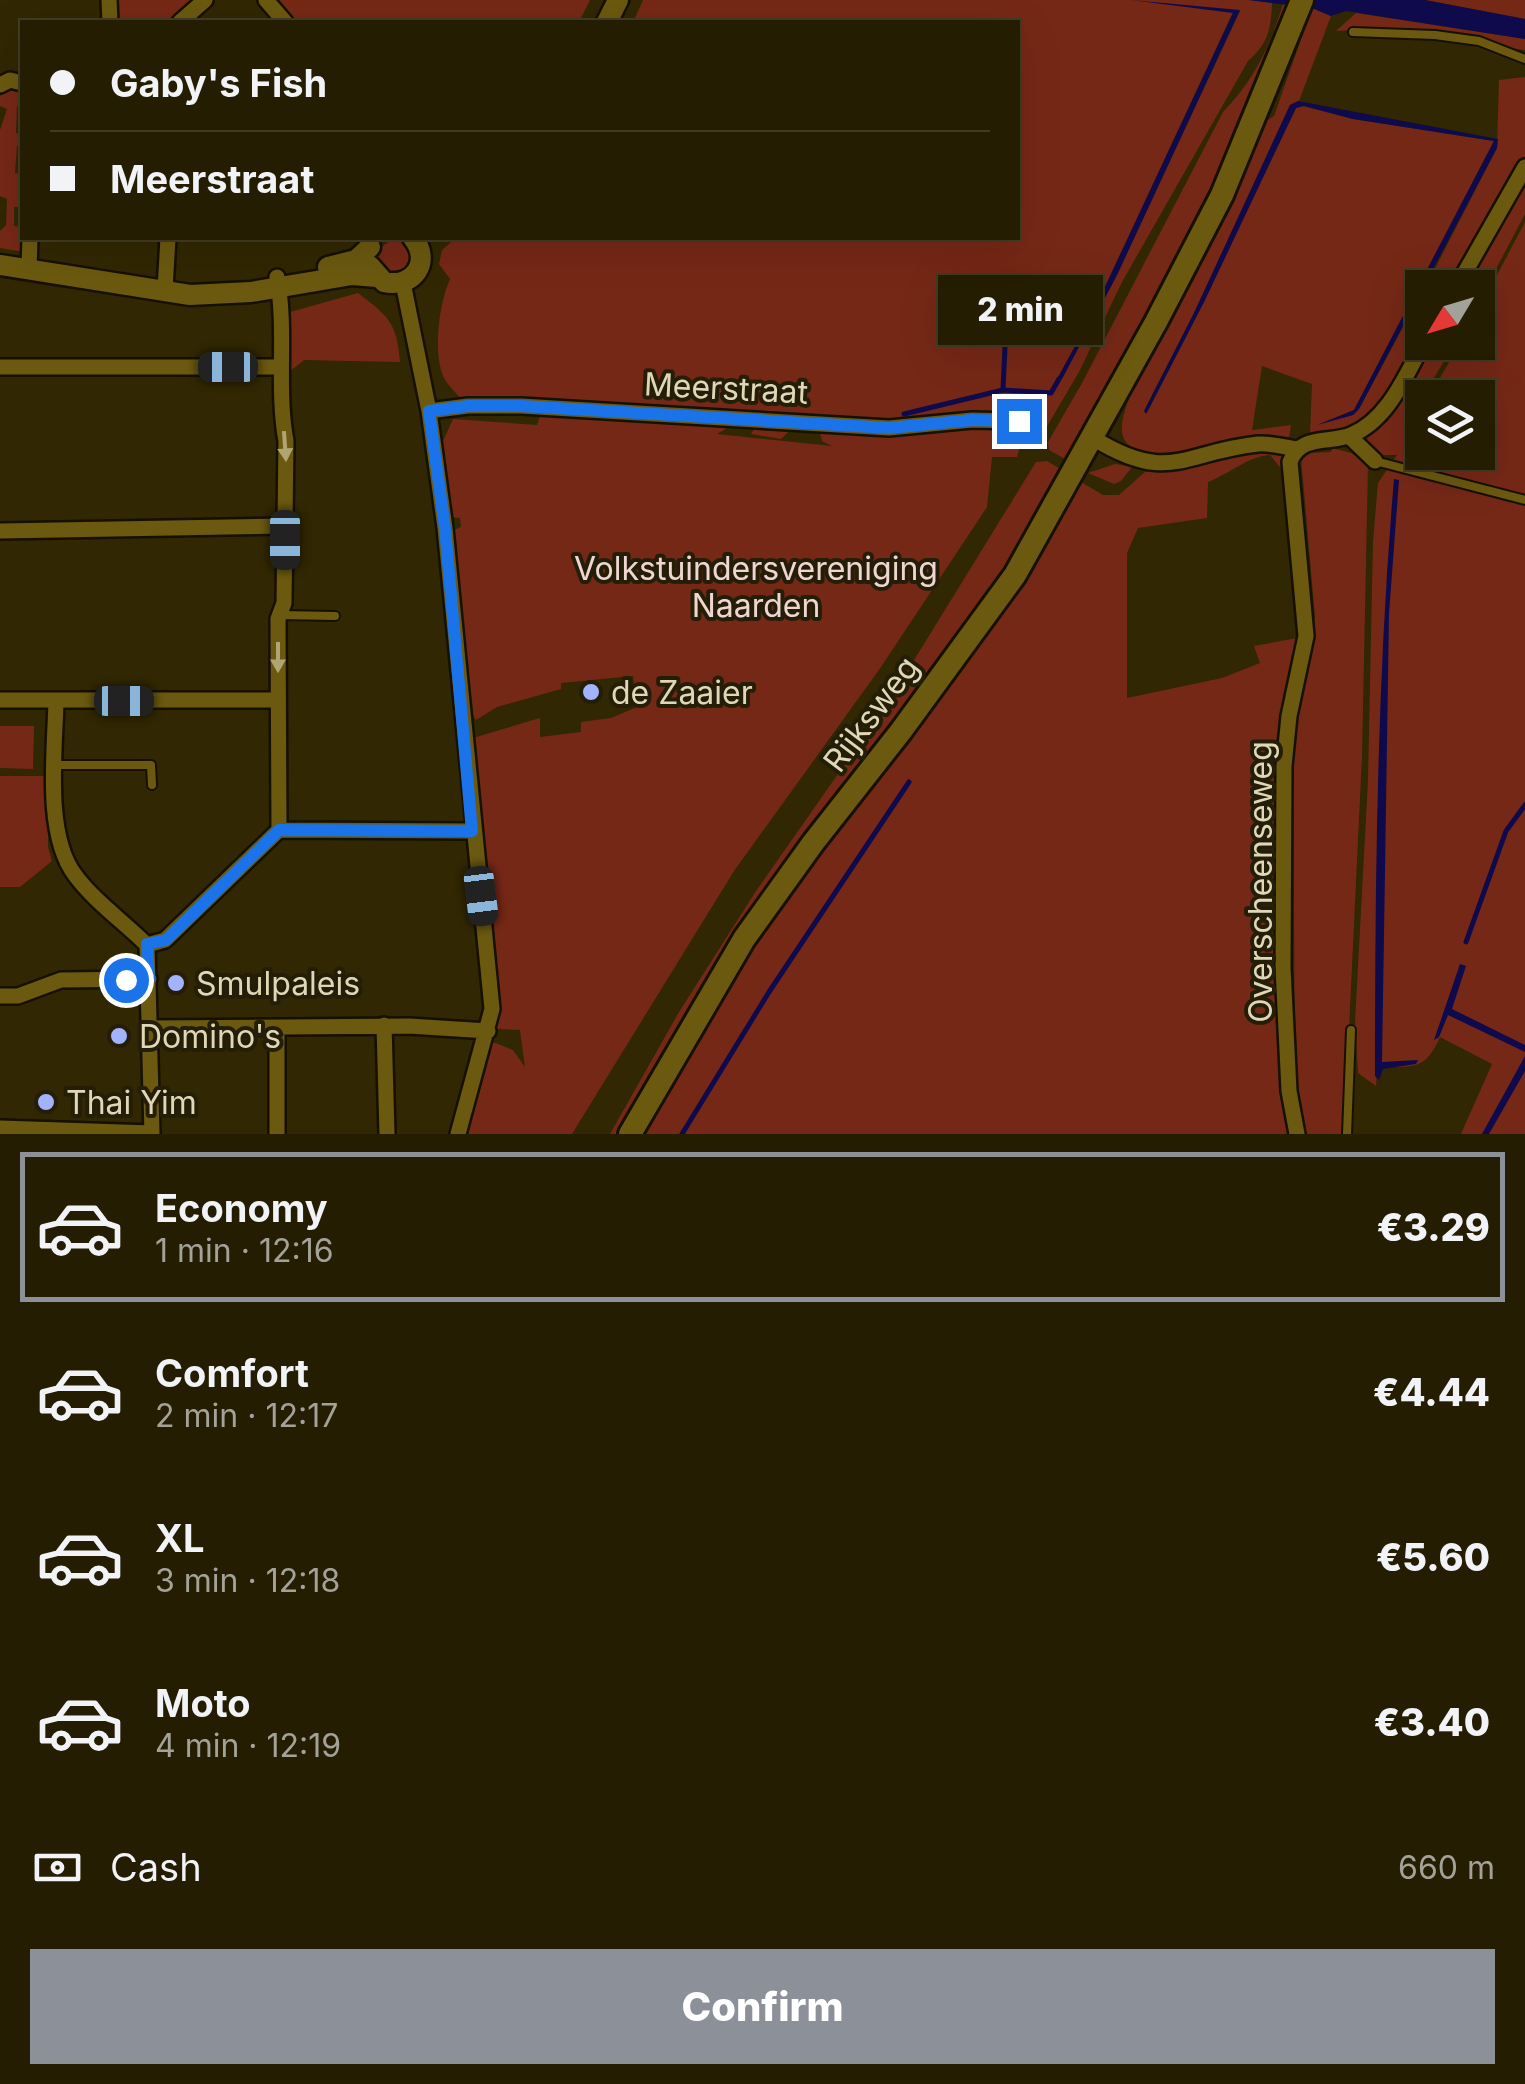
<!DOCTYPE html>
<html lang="en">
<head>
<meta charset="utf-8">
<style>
  body { margin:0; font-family:Inter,sans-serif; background:#312a11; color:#f1f3f6; height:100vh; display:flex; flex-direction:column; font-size:38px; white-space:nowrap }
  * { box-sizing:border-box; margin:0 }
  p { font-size:32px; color:#a3a299 }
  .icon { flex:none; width:55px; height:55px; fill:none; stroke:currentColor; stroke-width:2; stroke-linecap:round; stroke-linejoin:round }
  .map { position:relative; height:1134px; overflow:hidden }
  .sheet { display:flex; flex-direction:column; background:#251d02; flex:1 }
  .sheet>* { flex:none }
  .banner { position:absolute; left:20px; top:20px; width:1000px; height:220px; border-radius:0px; box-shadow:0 10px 40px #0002,0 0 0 2px #423b24; display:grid; align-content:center; height:220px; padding:0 30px; background:#251d02 }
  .needle { width:65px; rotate:232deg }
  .controls { position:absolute; left:1405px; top:270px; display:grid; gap:20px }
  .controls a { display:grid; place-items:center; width:90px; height:90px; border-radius:0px; background:#251d02; box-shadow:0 10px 40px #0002,0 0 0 2px #423b24; font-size:50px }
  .end { position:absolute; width:45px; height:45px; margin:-22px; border:12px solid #1a73e8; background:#fff; box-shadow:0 0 0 5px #fff }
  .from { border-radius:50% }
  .bubble { position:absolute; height:70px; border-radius:0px; background:#251d02; box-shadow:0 10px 40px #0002,0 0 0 2px #423b24; font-size:32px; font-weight:800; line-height:70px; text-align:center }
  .car { position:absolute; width:30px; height:60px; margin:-30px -15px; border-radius:12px; box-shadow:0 0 8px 2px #0007; background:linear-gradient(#222 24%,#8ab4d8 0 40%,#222 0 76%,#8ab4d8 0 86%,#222 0) }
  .banner b { display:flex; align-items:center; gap:35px; height:95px; font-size:38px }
  .banner b+b { border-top:2px solid #423b24 }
  .banner i { width:25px; height:25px; background:#f1f3f6 }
  ul { padding:18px 0 0; list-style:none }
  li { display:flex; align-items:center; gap:30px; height:150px; margin:0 20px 15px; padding:0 10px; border:5px solid transparent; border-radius:0px }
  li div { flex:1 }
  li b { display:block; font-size:38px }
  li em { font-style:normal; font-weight:800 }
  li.current { border-color:#8c9099 }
  li>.icon { width:90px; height:90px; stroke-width:1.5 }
  .pay { display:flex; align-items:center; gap:25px; height:110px; padding:0 30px; font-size:38px }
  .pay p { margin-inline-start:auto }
  .cta { display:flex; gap:20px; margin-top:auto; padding:20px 30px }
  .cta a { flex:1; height:115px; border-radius:0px; background:#8c9099; color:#fff; font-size:40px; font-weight:800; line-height:115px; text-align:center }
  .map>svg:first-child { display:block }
  .green { fill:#762816; fill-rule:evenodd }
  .water { fill:#0f0a4c }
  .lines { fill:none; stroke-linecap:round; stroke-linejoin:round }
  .stream { stroke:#0f0a4c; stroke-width:5 }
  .service-casing { stroke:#161000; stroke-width:12 }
  .minor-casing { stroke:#161000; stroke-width:20 }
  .tertiary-casing { stroke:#161000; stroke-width:25 }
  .secondary-casing { stroke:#161000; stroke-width:28 }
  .service { stroke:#6b590f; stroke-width:8 }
  .minor { stroke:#6b590f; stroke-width:15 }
  .tertiary { stroke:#6b590f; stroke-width:20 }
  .secondary { stroke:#6b590f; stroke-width:22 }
  .oneway { fill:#b1a573 }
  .route { stroke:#1a73e8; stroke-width:12 }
  .poi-dot { fill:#a2b2fd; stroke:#241e09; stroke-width:4 }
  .labels { text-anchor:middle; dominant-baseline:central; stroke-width:8; stroke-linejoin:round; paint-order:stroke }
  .street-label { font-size:32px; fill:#e0d7b6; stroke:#241e09 }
  .park-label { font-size:32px; fill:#efd6d0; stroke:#241e09 }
  .poi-label { font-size:32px; fill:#e0d7b6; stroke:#241e09; text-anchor:start }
</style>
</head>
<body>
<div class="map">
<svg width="1525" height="1134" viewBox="0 0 1525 1134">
  <rect width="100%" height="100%" fill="#312702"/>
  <path class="green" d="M 116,0 L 192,0 L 166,22 L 117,22 Z
    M 272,0 L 590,0 L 579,22 L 292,22 Z
    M 643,0 L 1249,0 L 1272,3 C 1271,29 1268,44 1248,61 L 1122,282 L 1079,372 L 1046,428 L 1029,410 L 914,422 L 792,428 L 781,439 L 751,434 L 761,418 L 464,402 C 458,395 447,385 443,376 C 433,350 439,304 450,279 L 439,264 L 442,250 L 456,238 L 1018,238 L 1018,22 L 633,22 ZM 1234,10 L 1240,11 L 1117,275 L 1062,378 L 1058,378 L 1090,319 Z
    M 1425,0 L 1525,0 L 1525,19 Z
    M 1283,4 L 1292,5 L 1234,147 L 1201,206 L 1105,396 L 1067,460 L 1049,450 L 1048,442 L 1082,383 L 1223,112 C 1255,79 1269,48 1283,4 Z
    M 1312,8 L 1331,16 L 1299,101 L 1290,105 L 1194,313 L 1144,411 L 1147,413 L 1204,302 L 1296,108 L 1303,106 L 1353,119 L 1494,141 L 1354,410 L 1320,424 L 1353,415 L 1359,409 L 1422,292 L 1422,341 L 1391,394 L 1357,425 L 1310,436 L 1312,384 L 1262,366 L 1252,430 L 1291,425 L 1289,438 C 1244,437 1173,472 1132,447 C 1119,439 1121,426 1124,414 C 1133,380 1157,349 1172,318 C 1204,254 1232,189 1262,124 L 1274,116 Z
    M 1356,13 L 1525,39 L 1525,50 C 1496,47 1468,38 1439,33 C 1405,27 1371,29 1336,31 Z
    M 1525,77 L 1525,157 L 1454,287 L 1425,288 L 1497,148 L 1499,80 Z
    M 9,87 L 22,91 L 22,106 L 17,106 L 16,133 L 22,134 L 22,146 L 17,146 L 15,173 L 22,174 L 22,207 L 14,207 L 14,226 L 22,227 L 24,252 L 0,248 L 0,231 L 6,225 L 7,199 L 0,196 L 0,130 L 7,109 L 0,106 L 0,96 Z
    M 1525,185 L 1525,214 L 1478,303 L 1478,288 L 1466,288 Z
    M 1525,222 L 1525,1134 L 1461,1134 L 1492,1064 L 1440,1037 C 1424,1073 1413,1065 1377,1068 L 1376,1086 L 1358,1073 L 1355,1022 L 1368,781 L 1373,541 L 1378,483 L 1397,455 L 1380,455 L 1370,450 L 1366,435 L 1400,397 L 1435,343 L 1455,343 L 1422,398 L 1403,439 L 1422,409 L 1422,452 L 1478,452 L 1478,398 L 1429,397 L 1460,343 L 1478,342 L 1478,311 Z
    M378 258a17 17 0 1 1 34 0a17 17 0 1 1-34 0Z
    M 358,293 C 388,316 397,322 400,362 L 304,360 L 289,372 L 290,312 Z
    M 540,416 L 734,424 L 717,434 L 832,446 L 822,441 L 819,428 L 929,432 L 993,426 L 1020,446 L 1017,457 L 992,457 L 987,507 L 881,667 L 734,871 L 572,1134 L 468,1134 L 493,1042 L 513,1050 L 525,1067 L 520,1030 L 497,1029 L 497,987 L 473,738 L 540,718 L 540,737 L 581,732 L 581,722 L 611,718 L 637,707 L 633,676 L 561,683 L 561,689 L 497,707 L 476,720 L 470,710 L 452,531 L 461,527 L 460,518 L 450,517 L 443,441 L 453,419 L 537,425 Z
    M 1332,448 L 1351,453 L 1368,464 L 1362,756 L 1344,1134 L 1301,1134 L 1295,1093 L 1293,735 L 1310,659 L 1315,617 L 1301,457 L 1306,453 L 1331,452 Z
    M 1262,450 L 1281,452 L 1283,471 L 1270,455 C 1249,456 1229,474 1208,482 L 1207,518 L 1138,528 L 1127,553 L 1127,698 L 1222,678 L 1260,663 L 1254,646 L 1297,638 L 1274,752 L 1280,1089 L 1287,1134 L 640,1134 L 704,1022 L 796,879 L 963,666 L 1017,587 L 1081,482 L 1103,495 L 1119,495 L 1145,472 L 1190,467 Z
    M 1047,461 L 1062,470 L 1028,537 L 622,1134 L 610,1134 L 679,1012 L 756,891 L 887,704 L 1036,462 Z
    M 1115,464 L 1132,467 L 1121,481 L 1114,484 L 1088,473 Z
    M 0,726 L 34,726 L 33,769 L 0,768 Z
    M 0,776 L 48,776 L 48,847 L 52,861 L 20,887 L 0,887 Z"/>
  <path class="water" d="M 1131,0 L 1240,10 L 1117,275 L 1062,379 L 1057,379 L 1090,319 L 1233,13 Z
    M 1249,0 L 1425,0 L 1525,19 L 1525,39 L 1346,11 L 1331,16 L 1312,8 Z
    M 1298,101 L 1498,139 L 1497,148 L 1359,409 L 1353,415 L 1317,425 L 1354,410 L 1494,141 L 1353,119 L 1304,106 L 1296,108 L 1204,302 L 1146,414 L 1144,411 L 1194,313 L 1290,105 Z
    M 1394,479 L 1399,480 L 1389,614 L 1382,1062 L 1418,1060 L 1416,1064 L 1383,1069 L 1379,1080 L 1375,1076 C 1375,877 1377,678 1394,479 Z
    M 1460,964 L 1466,966 L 1452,1009 L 1525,1045 L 1525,1052 L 1448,1015 L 1439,1037 L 1434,1040 Z
    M 1525,1056 L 1525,1071 L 1489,1134 L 1482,1134 Z"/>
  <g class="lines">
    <path class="stream" d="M 1003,389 L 1005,347
      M 904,414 L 1003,390 L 1051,393 L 1059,379
      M 1466,942 L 1506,831 L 1525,805
      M 682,1134 L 769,992 L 909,782"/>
    <defs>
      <path id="service" d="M 1353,32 L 1435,35 L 1479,41 L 1525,59
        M 1375,461 L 1525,500
        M 280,615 L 335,616
        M 55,765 L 151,765 L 152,785
        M 1347,1134 L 1351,1030"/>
      <path id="minor" d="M 109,0 L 110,22
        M 266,0 L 285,22
        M 180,22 L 205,0
        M 0,85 L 10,80 L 22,83
        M 29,269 L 30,238
        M 277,277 C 287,331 276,387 286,441 L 284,603 L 278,619 L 279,830
        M 403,283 L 429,411 L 445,528 L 492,1009 L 458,1134
        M 1456,288 L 1525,167
        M 165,289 L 168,238
        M 0,367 L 281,367
        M 429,411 L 468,406 L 521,406 L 889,428 L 972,420 L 1019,421
        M 1349,436 L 1375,461
        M 1093,438 C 1169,485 1183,452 1258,444 C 1270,443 1285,447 1297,449
        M 0,531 L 285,526
        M 0,700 L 278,700
        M 56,701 C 55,750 44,834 75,875 C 94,901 124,922 147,945
        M 279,830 L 473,831
        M 0,996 L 18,996 L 61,980 L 149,979
        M 384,1025 L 387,1134
        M 149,1028 L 409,1026 L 488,1031
        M 0,1128 L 152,1133
        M 152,1134 L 147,945 L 165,940 L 279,830
        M 277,1134 L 277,1028
        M 1297,1134 L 1289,1091 L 1283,968 L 1284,766 L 1289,716 L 1306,636 L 1290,462 C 1300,434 1329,444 1351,435 C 1388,420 1406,375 1424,342"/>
      <path id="tertiary" d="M 607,22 L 618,0
        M 0,265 L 190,295 L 251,292 L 352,275 L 377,277
        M 370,266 L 384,282 C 414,289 432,261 413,238
        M 328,267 L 356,260 L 370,247"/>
      <path id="secondary" d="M 630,1134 L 744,939 L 813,843 L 901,731 L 1015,575 L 1156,322 L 1222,195 L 1302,0"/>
    </defs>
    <use href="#service" class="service-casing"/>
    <use href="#minor" class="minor-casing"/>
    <use href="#tertiary" class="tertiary-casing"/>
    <use href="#secondary" class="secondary-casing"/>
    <use href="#service" class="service"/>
    <use href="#minor" class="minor"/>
    <use href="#tertiary" class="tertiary"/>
    <use href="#secondary" class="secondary"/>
  </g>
  <defs><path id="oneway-solid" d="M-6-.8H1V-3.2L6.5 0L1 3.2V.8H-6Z" transform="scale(2.5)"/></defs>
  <g class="oneway">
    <use href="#oneway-solid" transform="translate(285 446) rotate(86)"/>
    <use href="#oneway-solid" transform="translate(278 657) rotate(90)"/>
  </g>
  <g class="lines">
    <path class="route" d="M 126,980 L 149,979 L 147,944 L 166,940 L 279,830 L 472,831 L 445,528 L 429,411 L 468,406 L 521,406 L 889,428 L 972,420 L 1019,421"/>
  </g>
  <g class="poi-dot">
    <circle cx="591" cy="692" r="10"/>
    <circle cx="176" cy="983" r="10"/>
    <circle cx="119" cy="1036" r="10"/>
    <circle cx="46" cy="1102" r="10"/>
  </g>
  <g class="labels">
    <g class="street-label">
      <text transform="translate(726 388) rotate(3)">Meerstraat</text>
      <text transform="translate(871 714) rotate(-53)">Rijksweg</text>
      <text transform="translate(1260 882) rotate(-90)">Overscheenseweg</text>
    </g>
    <g class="park-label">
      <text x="756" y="568">Volkstuindersvereniging<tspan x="756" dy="37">Naarden</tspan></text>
    </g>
    <g class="poi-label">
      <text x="611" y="692">de Zaaier</text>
      <text x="196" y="983">Smulpaleis</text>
      <text x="139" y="1036">Domino's</text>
      <text x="66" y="1102">Thai Yim</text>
    </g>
  </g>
</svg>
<div class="controls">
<a><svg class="needle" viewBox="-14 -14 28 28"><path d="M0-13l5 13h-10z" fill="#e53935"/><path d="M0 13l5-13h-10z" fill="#a3a299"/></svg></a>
<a><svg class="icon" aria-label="layers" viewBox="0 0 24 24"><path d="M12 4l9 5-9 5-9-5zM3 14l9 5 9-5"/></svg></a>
</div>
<i class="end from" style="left:126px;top:980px"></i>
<i class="end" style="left:1019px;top:421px"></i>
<div class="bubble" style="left:938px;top:275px;width:165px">2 min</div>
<i class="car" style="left:228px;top:367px;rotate:270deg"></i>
<i class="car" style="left:285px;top:540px;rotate:180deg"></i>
<i class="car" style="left:124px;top:701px;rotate:90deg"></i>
<i class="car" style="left:481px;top:896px;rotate:173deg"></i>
<div class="banner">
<b><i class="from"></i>Gaby's Fish</b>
<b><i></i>Meerstraat</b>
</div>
</div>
<section class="sheet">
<ul>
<li class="current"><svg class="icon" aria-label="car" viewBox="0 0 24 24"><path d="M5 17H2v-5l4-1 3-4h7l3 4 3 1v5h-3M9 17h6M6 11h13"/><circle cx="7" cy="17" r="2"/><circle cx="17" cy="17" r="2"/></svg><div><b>Economy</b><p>1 min · 12:16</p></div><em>€3.29</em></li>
<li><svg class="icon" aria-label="car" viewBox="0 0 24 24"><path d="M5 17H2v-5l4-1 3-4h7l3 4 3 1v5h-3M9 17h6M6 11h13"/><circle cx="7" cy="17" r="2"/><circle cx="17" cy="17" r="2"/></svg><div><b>Comfort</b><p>2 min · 12:17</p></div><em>€4.44</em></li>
<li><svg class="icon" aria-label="car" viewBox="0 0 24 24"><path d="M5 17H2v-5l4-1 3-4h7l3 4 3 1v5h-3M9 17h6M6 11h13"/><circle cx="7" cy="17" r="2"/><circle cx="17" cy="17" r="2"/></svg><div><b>XL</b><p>3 min · 12:18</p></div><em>€5.60</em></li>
<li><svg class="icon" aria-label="car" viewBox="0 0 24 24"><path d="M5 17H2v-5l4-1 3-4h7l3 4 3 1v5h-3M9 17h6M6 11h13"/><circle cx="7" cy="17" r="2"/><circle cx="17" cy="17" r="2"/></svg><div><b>Moto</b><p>4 min · 12:19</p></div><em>€3.40</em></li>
</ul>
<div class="pay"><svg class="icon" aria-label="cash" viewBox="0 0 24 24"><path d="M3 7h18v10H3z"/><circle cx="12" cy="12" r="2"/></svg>Cash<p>660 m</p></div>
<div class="cta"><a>Confirm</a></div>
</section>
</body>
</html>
